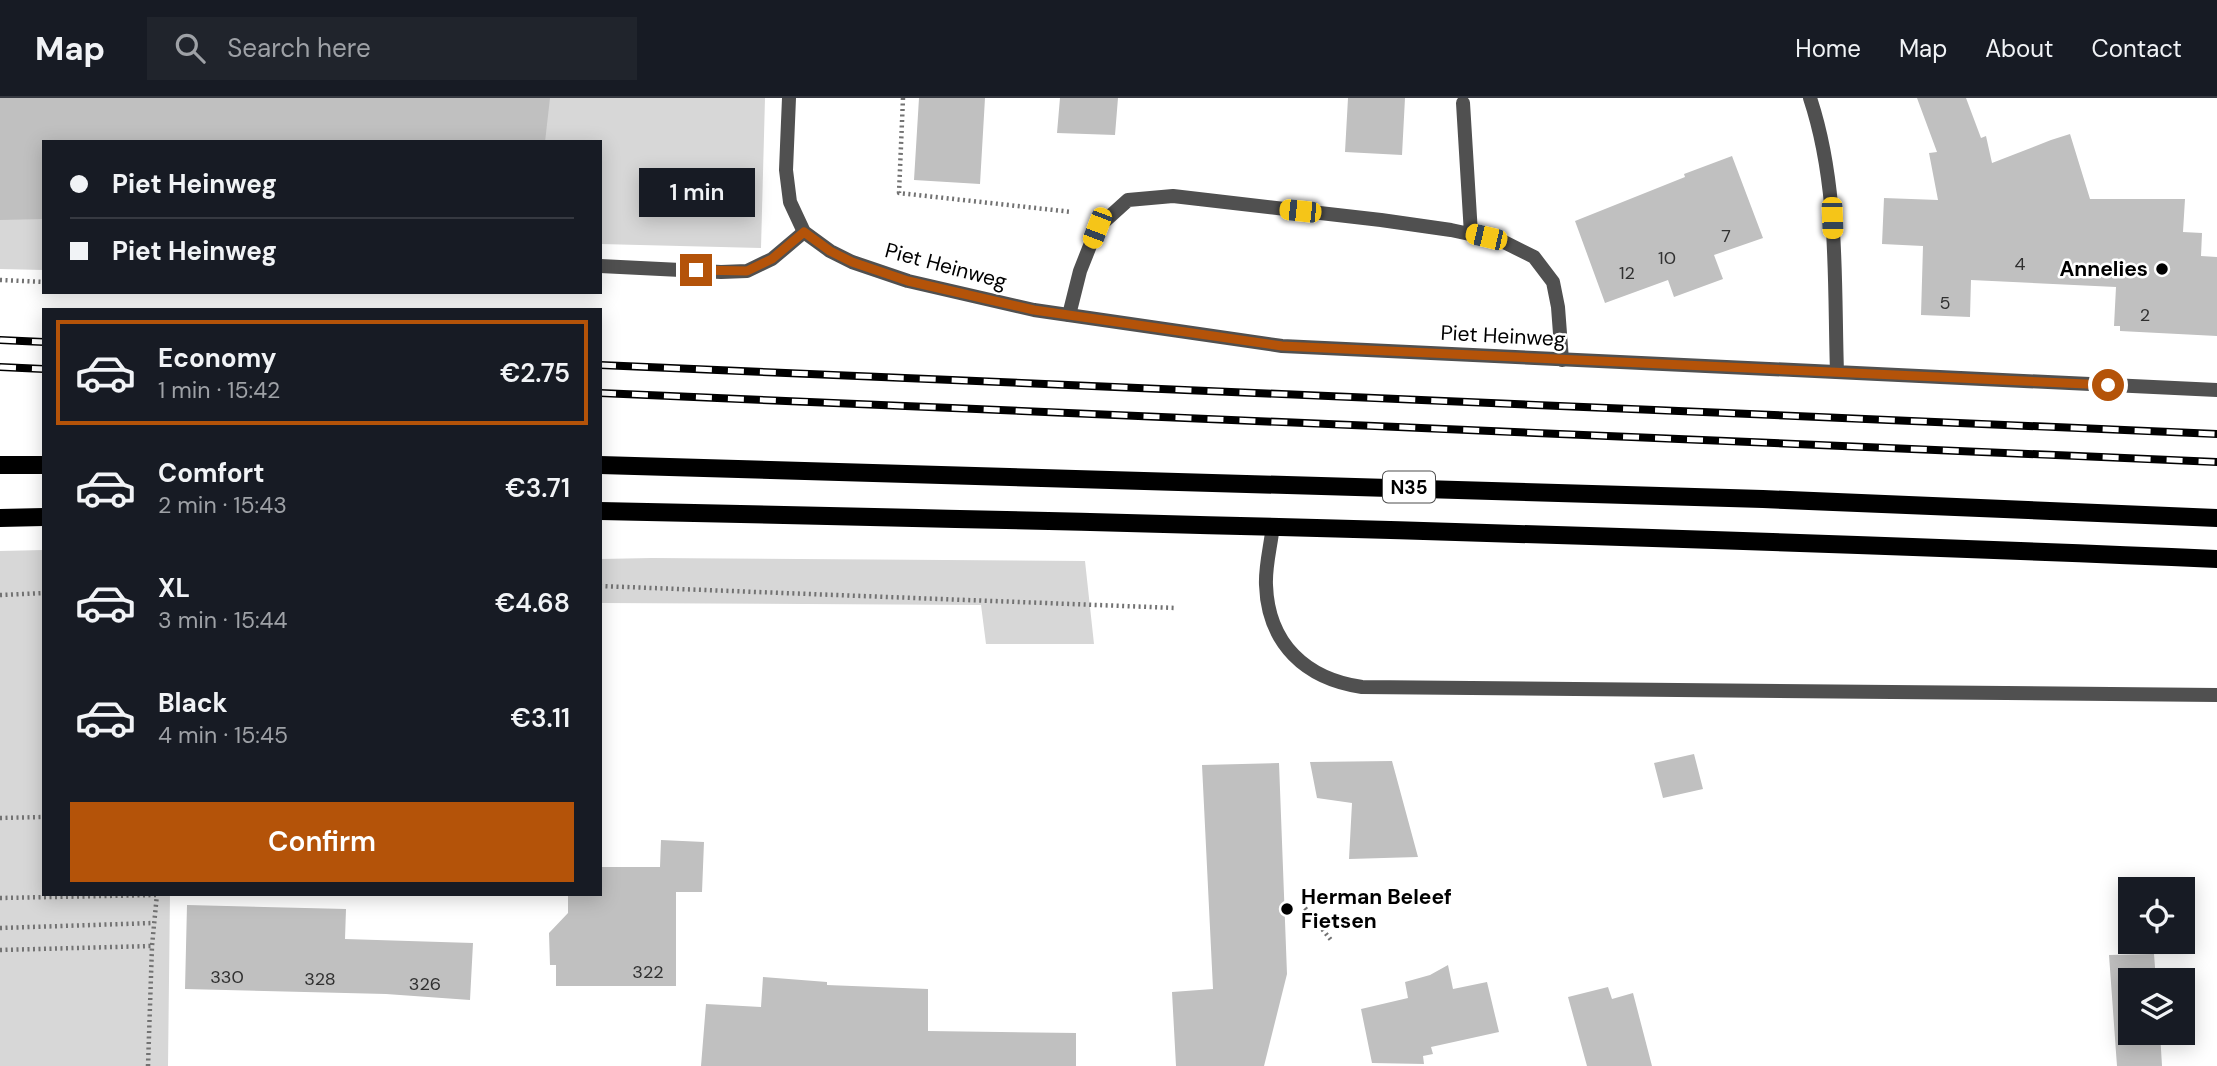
<!DOCTYPE html>
<html lang="en">
<head>
<meta charset="utf-8">
<style>
  body { margin:0; font-family:"DM Sans",sans-serif; background:#20242c; color:#f1f3f6; height:100vh; display:flex; flex-direction:column; font-size:26px; white-space:nowrap }
  * { box-sizing:border-box; margin:0 }
  p { font-size:23px; color:#9ea1a6 }
  .icon { flex:none; width:38px; height:38px; fill:none; stroke:currentColor; stroke-width:2; stroke-linecap:round; stroke-linejoin:round }
  .map { position:relative; flex:1; overflow:hidden }
  .sheet { position:absolute; left:42px; top:210px; width:560px; height:588px; display:flex; flex-direction:column; background:#171b24; border-radius:0px; box-shadow:0 4px 18px #0003 }
  .sheet>* { flex:none }
  .guide { position:absolute; left:42px; top:42px; width:560px; height:154px; border-radius:0px; box-shadow:0 4px 18px #0003; display:grid; align-content:center; height:154px; padding:0 28px; background:#171b24 }
  .buttons { position:absolute; left:2118px; top:779px; display:grid; gap:14px }
  .buttons a { display:grid; place-items:center; width:77px; height:77px; border-radius:0px; background:#171b24; box-shadow:0 4px 18px #0003; font-size:35px }
  .end { position:absolute; width:32px; height:32px; margin:-16px; border:9px solid #b45309; background:#fff; box-shadow:0 0 0 4px #fff }
  .from { border-radius:50% }
  .bubble { position:absolute; height:49px; border-radius:0px; background:#171b24; box-shadow:0 4px 18px #0003; font-size:23px; font-weight:600; line-height:49px; text-align:center }
  .car { position:absolute; width:21px; height:42px; margin:-21px -10px; border-radius:9px; box-shadow:0 0 5px 2px #0007; background:linear-gradient(#f5c518 24%,#345 0 40%,#f5c518 0 76%,#345 0 86%,#f5c518 0) }
  .guide b { display:flex; align-items:center; gap:24px; height:66px; font-size:26px }
  .guide b+b { border-top:2px solid #363941 }
  .guide i { width:18px; height:18px; background:#f1f3f6 }
  ul { padding:12px 0 0; list-style:none }
  li { display:flex; align-items:center; gap:21px; height:105px; margin:0 14px 10px; padding:0 14px; border:4px solid transparent; border-radius:0px }
  li div { flex:1 }
  li b { display:block; font-size:26px }
  li em { font-style:normal; font-weight:600 }
  li.active { border-color:#b45309 }
  li>.icon { width:63px; height:63px; stroke-width:1.5 }
  .cta { display:flex; gap:14px; margin-top:auto; padding:14px 28px }
  .cta a { flex:1; height:80px; border-radius:0px; background:#b45309; color:#fff; font-size:28px; font-weight:600; line-height:80px; text-align:center }
  header { display:flex; align-items:center; gap:42px; box-sizing:border-box; height:98px; padding:0 35px; background:#171b24; border-bottom:2px solid #363941 }
  header strong { font-size:33px }
  nav { display:flex; gap:38px; margin-inline-start:auto; font-size:24px }
  .search { width:490px; height:63px; background:#20242c; display:flex; align-items:center; gap:18px; box-sizing:border-box; padding:0 24px; border-radius:0px; color:#9ea1a6; font-size:26px }
  .map>svg:first-child { display:block }
  .green { fill:#d7d7d7 }
  .building { fill:#c0c0c0 }
  .lines { fill:none; stroke-linecap:round; stroke-linejoin:round }
  .path { stroke:#727272; stroke-width:4.5; stroke-dasharray:2 3.5; stroke-linecap:butt }
  .lane { stroke:#505050; stroke-width:14 }
  .street { stroke:#505050; stroke-width:14 }
  .primary { stroke:#000; stroke-width:18 }
  .rail-casing { stroke:#000; stroke-width:8 }
  .rail { stroke:#fff; stroke-width:5; stroke-dasharray:16; stroke-linecap:butt }
  .route { stroke:#b45309; stroke-width:9 }
  .poi-dot { fill:#000; stroke:#fff; stroke-width:2.5 }
  .labels { text-anchor:middle; dominant-baseline:central; stroke-width:5; stroke-linejoin:round; paint-order:stroke }
  .number-label { font-size:18px; fill:#303030 }
  .shield { fill:#fff; stroke:#4c4c4c; stroke-width:2 }
  .shield-label { font-size:19px; font-weight:bold; fill:#000 }
  .street-label { font-size:21px; fill:#000; stroke:#fff }
  .poi-label { font-size:21px; font-weight:bold; fill:#000; stroke:#fff; text-anchor:end }
</style>
</head>
<body>
<header>
<strong>Map</strong>
<div class="search"><svg class="icon" aria-label="search" viewBox="0 0 24 24"><circle cx="10" cy="10" r="6"/><path d="M15 15l6 6"/></svg>Search here</div>
<nav><a>Home</a><a>Map</a><a>About</a><a>Contact</a></nav>
</header>
<div class="map">
<svg width="2217" height="968" viewBox="0 0 2217 968">
  <rect width="100%" height="100%" fill="#fff"/>
  <path class="green" d="M 0,0 L 765,0 L 761,150 L 600,146 L 600,44 L 44,44 L 44,172 L 0,171 Z
    M 44,452 L 44,796 L 170,796 L 168,968 L 0,968 L 0,453 Z
    M 652,460 L 1085,463 L 1094,546 L 986,546 L 981,507 L 600,505 L 600,461 Z"/>
  <path class="building" d="M 0,0 L 550,0 L 545,44 L 44,44 L 44,121 L 0,122 Z
    M 919,0 L 985,0 L 980,86 L 914,82 Z
    M 1060,0 L 1118,0 L 1115,37 L 1057,35 Z
    M 1348,0 L 1405,0 L 1402,57 L 1345,54 Z
    M 1917,0 L 1966,0 L 1981,40 L 1986,38 L 1992,65 L 2051,42 L 2070,36 L 2090,101 L 2185,101 L 2183,134 L 2202,135 L 2201,158 L 2217,159 L 2217,238 L 2120,233 L 2120,228 L 2114,228 L 2116,189 L 1971,182 L 1970,219 L 1921,217 L 1923,148 L 1882,146 L 1884,100 L 1938,102 L 1929,55 L 1937,54 Z
    M 1732,58 L 1763,140 L 1714,157 L 1723,181 L 1674,199 L 1668,182 L 1605,205 L 1575,123 L 1685,79 L 1684,76 Z
    M 1694,656 L 1703,691 L 1663,700 L 1654,665 Z
    M 1392,663 L 1418,759 L 1349,761 L 1352,705 L 1317,700 L 1310,664 Z
    M 1279,665 L 1287,876 L 1264,968 L 1176,968 L 1172,894 L 1213,891 L 1202,667 Z
    M 661,742 L 704,744 L 702,794 L 676,794 L 676,888 L 556,888 L 556,867 L 550,867 L 549,835 L 568,815 L 568,796 L 600,796 L 600,769 L 660,769 Z
    M 187,807 L 346,811 L 345,841 L 473,845 L 470,902 L 386,896 L 185,891 Z
    M 2154,856 L 2156,882 L 2130,882 L 2130,934 L 2160,934 L 2162,968 L 2117,968 L 2109,857 Z
    M 1448,867 L 1453,891 L 1487,884 L 1499,934 L 1431,949 L 1433,956 L 1423,958 L 1424,966 L 1372,965 L 1361,911 L 1408,900 L 1405,884 L 1430,877 Z
    M 763,879 L 827,884 L 827,887 L 928,891 L 928,933 L 1076,935 L 1076,968 L 701,968 L 706,906 L 761,909 Z
    M 1608,889 L 1612,901 L 1633,895 L 1652,968 L 1587,968 L 1568,899 Z"/>
  <g class="lines">
    <path class="path" d="M 903,0 L 899,95 L 1072,114
      M 0,182 L 44,184
      M 600,488 L 1176,510
      M 0,497 L 44,495
      M 0,720 L 44,719
      M 0,800 L 157,797
      M 1305,810 L 1331,842
      M 0,830 L 154,825
      M 0,852 L 152,848
      M 148,968 L 152,848 L 157,796"/>
    <path class="lane" d="M 1463,5 L 1471,136
      M 600,168 L 721,174 L 747,173 L 772,161 L 804,134
      M 1069,217 L 1080,173 L 1097,130 L 1128,102 L 1173,98 L 1381,122 L 1451,132 L 1502,143 L 1534,159 L 1553,184 L 1558,209 L 1562,262
      M 1273,427 C 1271,447 1265,468 1266,487 C 1268,546 1306,581 1362,589 L 2217,597"/>
    <path class="street" d="M 789,0 L 786,72 L 790,104 L 804,134 L 830,153 L 852,164 L 908,183 L 1034,212 L 1282,248 L 2217,292
      M 1810,0 C 1839,87 1834,183 1837,274"/>
    <path class="primary" d="M 0,367 L 44,367
      M 600,367 L 1763,401 L 2217,420
      M 600,413 C 1139,424 1678,438 2217,461
      M 0,420 L 44,419"/>
    <defs>
      <path id="rail" d="M 0,242 L 44,244
        M 600,267 L 2217,336
        M 0,269 L 44,271
        M 600,295 L 2217,364"/>
    </defs>
    <use href="#rail" class="rail-casing"/>
    <use href="#rail" class="rail"/>
  </g>
  <g class="lines">
    <path class="route" d="M 696,172 L 747,173 L 772,161 L 804,134 L 830,153 L 852,164 L 908,183 L 1034,212 L 1282,248 L 2108,287"/>
  </g>
  <g class="poi-dot">
    <circle cx="2162" cy="171" r="7"/>
    <circle cx="1287" cy="811" r="7"/>
  </g>
  <g class="labels">
    <g class="number-label">
      <text x="1726" y="138">7</text>
      <text x="1667" y="160">10</text>
      <text x="2020" y="166">4</text>
      <text x="1627" y="175">12</text>
      <text x="1945" y="205">5</text>
      <text x="2145" y="217">2</text>
      <text x="648" y="874">322</text>
      <text x="227" y="879">330</text>
      <text x="320" y="881">328</text>
      <text x="425" y="886">326</text>
    </g>
    <rect class="shield" x="1383" y="373.5" width="52" height="31" rx="5"/>
    <g class="shield-label">
      <text x="1409" y="389">N35</text>
    </g>
    <g class="street-label">
      <text transform="translate(946 168) rotate(15)">Piet Heinweg</text>
      <text transform="translate(1503 238) rotate(3)">Piet Heinweg</text>
    </g>
    <g class="poi-label">
      <text x="2148" y="171">Annelies</text>
      <text x="1301" y="799" text-anchor="start">Herman Beleef<tspan x="1301" dy="24">Fietsen</tspan></text>
    </g>
  </g>
</svg>
<div class="buttons">
<a><svg class="icon" aria-label="locate" viewBox="0 0 24 24"><circle cx="12" cy="12" r="6"/><path d="M12 2v4M12 18v4M2 12h4M18 12h4"/></svg></a>
<a><svg class="icon" aria-label="layers" viewBox="0 0 24 24"><path d="M12 4l9 5-9 5-9-5zM3 14l9 5 9-5"/></svg></a>
</div>
<i class="end from" style="left:2108px;top:287px"></i>
<i class="end" style="left:696px;top:172px"></i>
<div class="bubble" style="left:639px;top:70px;width:116px">1 min</div>
<i class="car" style="left:1300px;top:113px;rotate:276deg"></i>
<i class="car" style="left:1832px;top:120px;rotate:178deg"></i>
<i class="car" style="left:1097px;top:130px;rotate:201deg"></i>
<i class="car" style="left:1486px;top:139px;rotate:283deg"></i>
<div class="guide">
<b><i class="from"></i>Piet Heinweg</b>
<b><i></i>Piet Heinweg</b>
</div>
<section class="sheet">
<ul>
<li class="active"><svg class="icon" aria-label="car" viewBox="0 0 24 24"><path d="M5 17H2v-5l4-1 3-4h7l3 4 3 1v5h-3M9 17h6M6 11h13"/><circle cx="7" cy="17" r="2"/><circle cx="17" cy="17" r="2"/></svg><div><b>Economy</b><p>1 min · 15:42</p></div><em>€2.75</em></li>
<li><svg class="icon" aria-label="car" viewBox="0 0 24 24"><path d="M5 17H2v-5l4-1 3-4h7l3 4 3 1v5h-3M9 17h6M6 11h13"/><circle cx="7" cy="17" r="2"/><circle cx="17" cy="17" r="2"/></svg><div><b>Comfort</b><p>2 min · 15:43</p></div><em>€3.71</em></li>
<li><svg class="icon" aria-label="car" viewBox="0 0 24 24"><path d="M5 17H2v-5l4-1 3-4h7l3 4 3 1v5h-3M9 17h6M6 11h13"/><circle cx="7" cy="17" r="2"/><circle cx="17" cy="17" r="2"/></svg><div><b>XL</b><p>3 min · 15:44</p></div><em>€4.68</em></li>
<li><svg class="icon" aria-label="car" viewBox="0 0 24 24"><path d="M5 17H2v-5l4-1 3-4h7l3 4 3 1v5h-3M9 17h6M6 11h13"/><circle cx="7" cy="17" r="2"/><circle cx="17" cy="17" r="2"/></svg><div><b>Black</b><p>4 min · 15:45</p></div><em>€3.11</em></li>
</ul>
<div class="cta"><a>Confirm</a></div>
</section>
</div>
</body>
</html>
